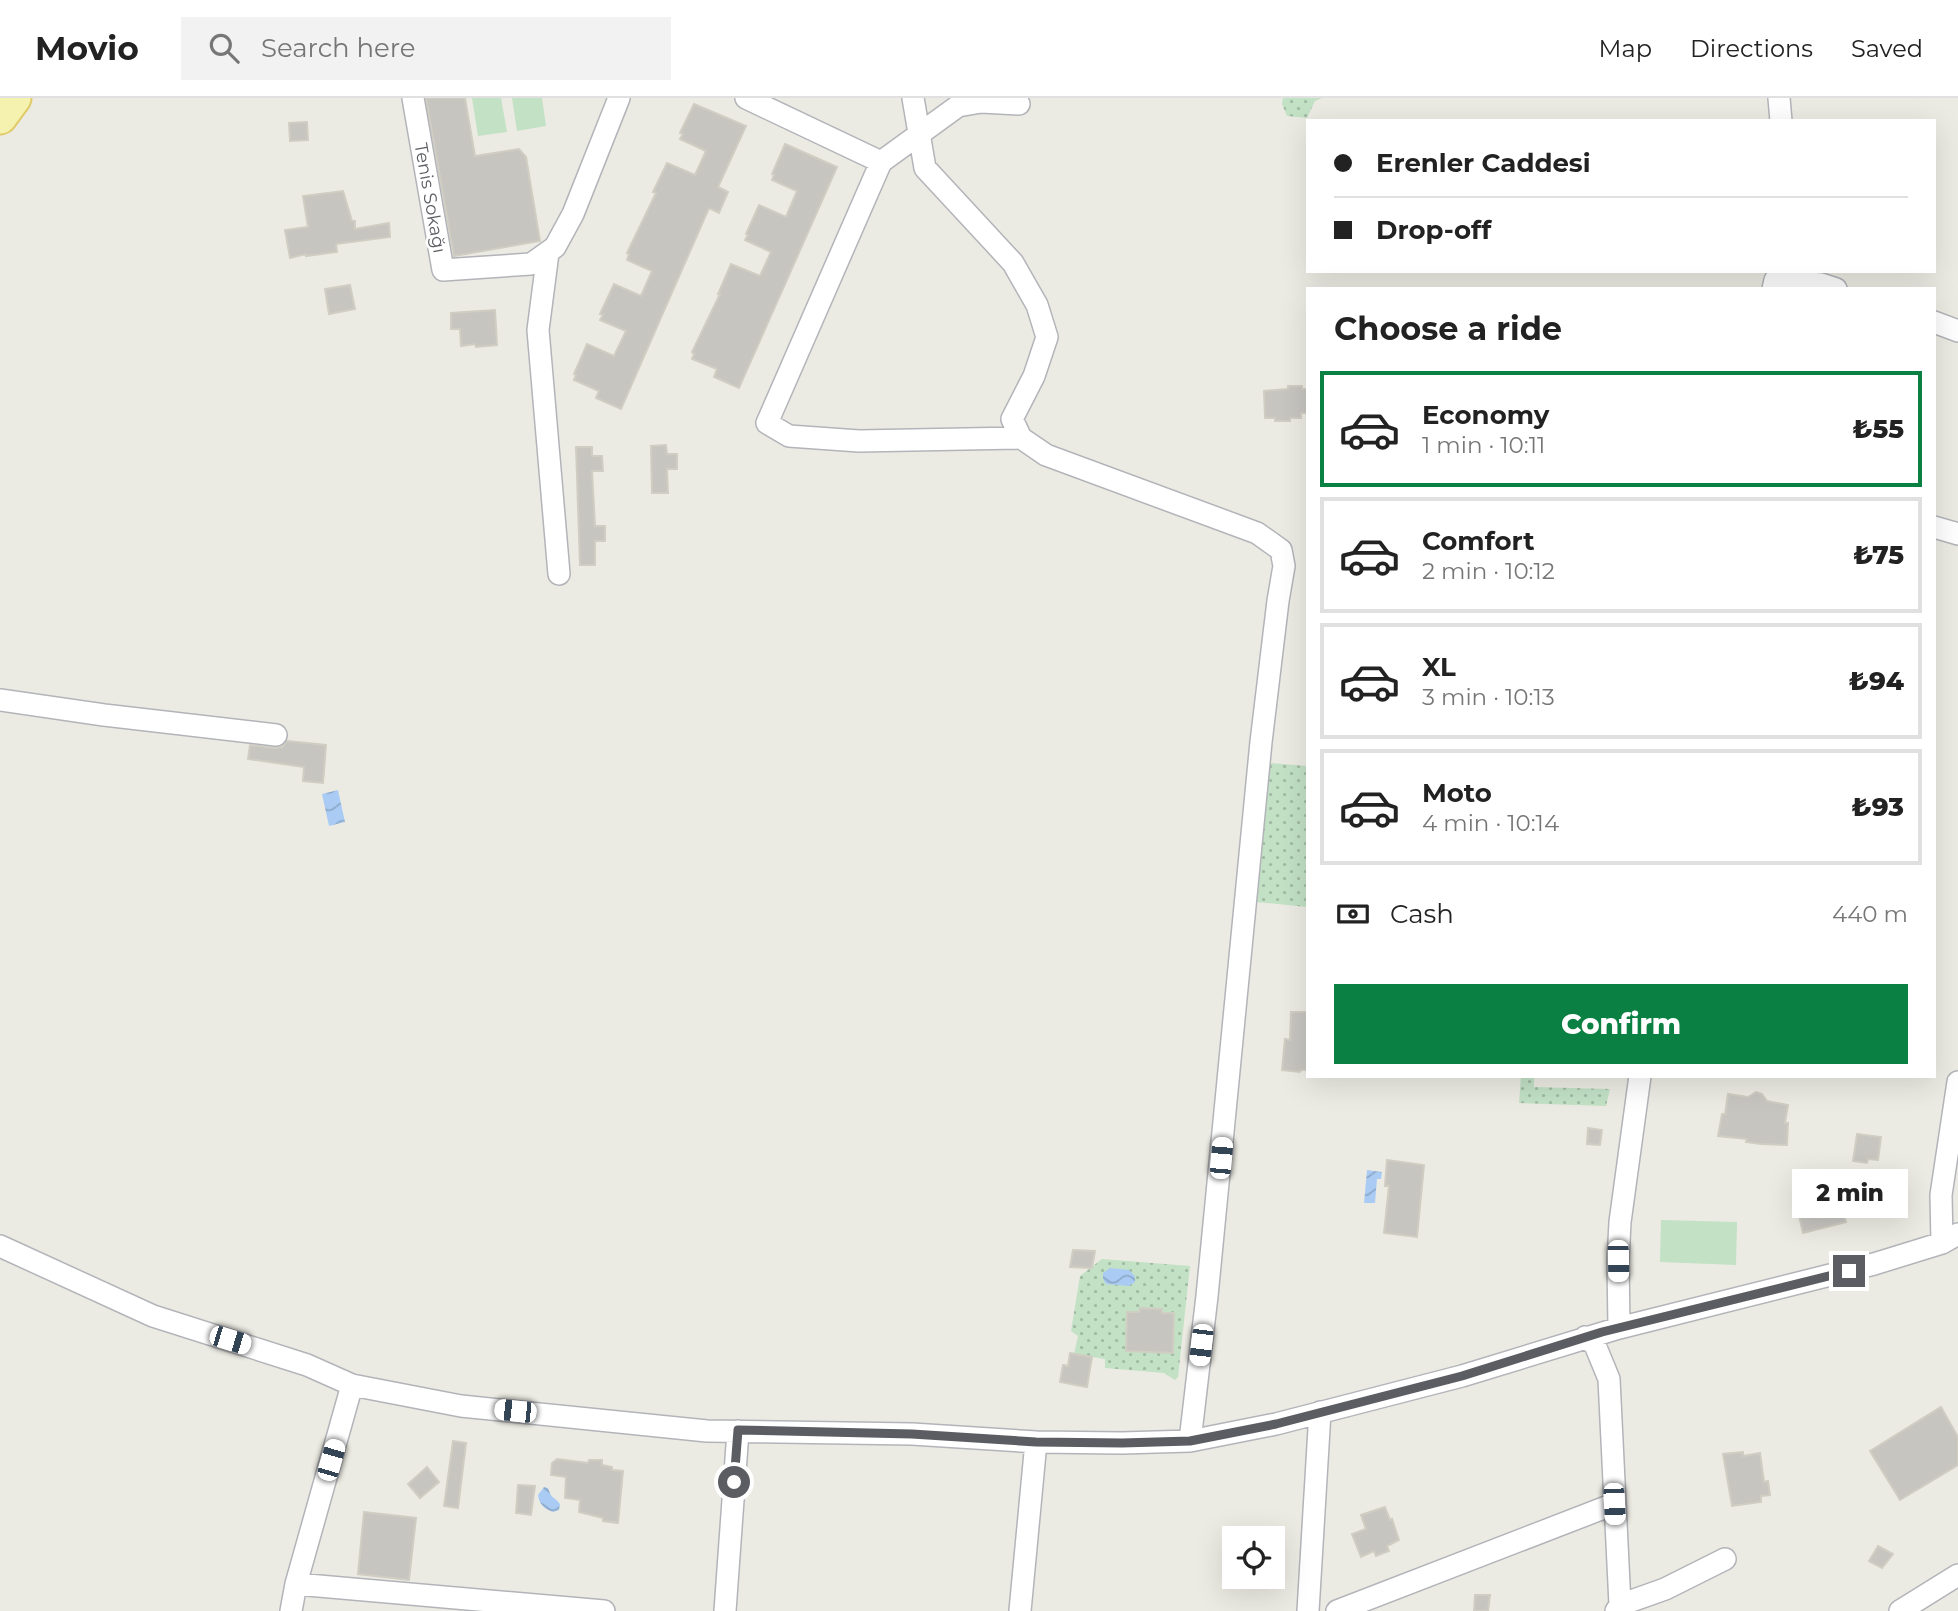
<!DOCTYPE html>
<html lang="en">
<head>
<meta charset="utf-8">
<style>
  body { margin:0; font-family:Montserrat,sans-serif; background:#f2f2f2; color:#222; height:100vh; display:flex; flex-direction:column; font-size:26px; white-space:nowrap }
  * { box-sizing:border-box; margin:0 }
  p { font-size:23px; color:#767676 }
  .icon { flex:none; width:38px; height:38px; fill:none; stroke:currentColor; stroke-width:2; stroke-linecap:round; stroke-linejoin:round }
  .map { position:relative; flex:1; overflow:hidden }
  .drawer { position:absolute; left:1306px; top:189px; width:630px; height:791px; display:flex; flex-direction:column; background:#fff; border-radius:0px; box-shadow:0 7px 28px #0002 }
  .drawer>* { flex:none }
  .guide { position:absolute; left:1306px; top:21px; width:630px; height:154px; border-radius:0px; box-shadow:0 7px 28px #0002; display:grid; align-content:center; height:154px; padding:0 28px; background:#fff }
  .fabs { position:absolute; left:1222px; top:1428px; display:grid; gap:14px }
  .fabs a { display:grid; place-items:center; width:63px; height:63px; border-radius:0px; background:#fff; box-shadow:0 7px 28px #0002; font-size:35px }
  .end { position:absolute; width:32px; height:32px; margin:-16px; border:9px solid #5b5d62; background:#fff; box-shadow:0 0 0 4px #fff }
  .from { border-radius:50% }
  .bubble { position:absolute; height:49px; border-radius:0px; background:#fff; box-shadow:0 7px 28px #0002; font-size:23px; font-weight:800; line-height:49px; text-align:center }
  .car { position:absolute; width:21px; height:42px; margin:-21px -10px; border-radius:9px; box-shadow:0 0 5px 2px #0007; background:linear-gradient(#fff 24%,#345 0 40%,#fff 0 76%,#345 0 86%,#fff 0) }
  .guide b { display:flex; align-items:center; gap:24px; height:66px; font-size:26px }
  .guide b+b { border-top:2px solid #e0e0e0 }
  .guide i { width:18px; height:18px; background:#222 }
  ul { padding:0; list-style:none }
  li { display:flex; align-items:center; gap:21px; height:116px; margin:0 14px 10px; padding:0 14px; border:4px solid #e0e0e0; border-radius:0px }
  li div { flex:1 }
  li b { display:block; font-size:26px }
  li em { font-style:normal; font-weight:800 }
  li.active { border-color:#0b8043 }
  li>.icon { width:63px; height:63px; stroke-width:1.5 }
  h2 { padding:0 28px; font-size:32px; line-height:84px }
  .pay { display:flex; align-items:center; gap:18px; height:77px; padding:0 28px; font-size:26px }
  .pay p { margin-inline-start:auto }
  .cta { display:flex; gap:14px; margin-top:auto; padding:14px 28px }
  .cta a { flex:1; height:80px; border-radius:0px; background:#0b8043; color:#fff; font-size:28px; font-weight:800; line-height:80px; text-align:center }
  header { display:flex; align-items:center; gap:42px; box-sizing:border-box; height:98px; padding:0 35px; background:#fff; border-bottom:2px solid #e0e0e0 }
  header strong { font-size:33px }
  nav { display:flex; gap:38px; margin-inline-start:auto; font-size:24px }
  .search { width:490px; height:63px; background:#f2f2f2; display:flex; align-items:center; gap:18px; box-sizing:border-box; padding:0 24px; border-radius:0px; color:#767676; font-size:26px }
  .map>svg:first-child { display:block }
  .grass { fill:url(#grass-dots) }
  .garden { fill:#c2e1c5 }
  .water { fill:url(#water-waves) }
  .building { fill:#c7c5c0; stroke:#d0cdc2; stroke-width:2 }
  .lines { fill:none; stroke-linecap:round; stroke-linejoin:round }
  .minor-casing { stroke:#b3b4b9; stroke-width:24 }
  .primary-casing { stroke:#e0cb68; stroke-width:37 }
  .minor { stroke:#fff; stroke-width:21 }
  .primary { stroke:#f5f1af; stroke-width:33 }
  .route { stroke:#5b5d62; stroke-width:9 }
  .labels { text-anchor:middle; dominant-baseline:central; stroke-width:5; stroke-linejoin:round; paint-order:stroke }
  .street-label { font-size:18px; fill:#5b5d62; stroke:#fff }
</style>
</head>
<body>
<header>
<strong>Movio</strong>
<div class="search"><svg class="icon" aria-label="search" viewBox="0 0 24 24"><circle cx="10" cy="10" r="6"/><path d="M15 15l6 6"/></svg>Search here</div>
<nav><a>Map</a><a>Directions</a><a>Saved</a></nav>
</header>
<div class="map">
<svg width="1958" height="1513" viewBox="0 0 1958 1513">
  <defs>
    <pattern id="grass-dots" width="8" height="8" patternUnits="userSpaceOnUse" patternTransform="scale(1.75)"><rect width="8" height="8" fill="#c2e1c5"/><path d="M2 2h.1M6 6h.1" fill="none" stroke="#a1baa3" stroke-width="1.8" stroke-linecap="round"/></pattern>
    <pattern id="water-waves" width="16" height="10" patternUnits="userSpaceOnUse" patternTransform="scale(1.75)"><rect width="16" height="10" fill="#aaccf4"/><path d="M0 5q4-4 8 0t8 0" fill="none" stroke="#8da9c9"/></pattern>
  </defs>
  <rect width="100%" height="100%" fill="#ecebe3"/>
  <path class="grass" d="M 1283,0 L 1322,0 L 1315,3 L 1307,20 L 1287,18 L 1282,6 Z
    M 1269,665 L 1307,668 L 1307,809 L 1256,804 Z
    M 1521,978 L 1534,978 L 1534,989 L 1610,991 L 1606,1008 L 1519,1005 Z
    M 1102,1161 L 1190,1168 L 1178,1279 L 1175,1282 L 1164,1275 L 1105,1270 L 1105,1261 L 1074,1256 L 1078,1238 L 1071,1233 L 1080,1178 Z"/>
  <path class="garden" d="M 472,0 L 501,0 L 507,34 L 478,38 Z
    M 512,0 L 542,0 L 546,28 L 517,33 Z
    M 1661,1122 L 1737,1124 L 1736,1167 L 1660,1164 Z"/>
  <path class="water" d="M 338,692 L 345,724 L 329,728 L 322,696 Z
    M 1367,1072 L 1382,1074 L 1381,1081 L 1377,1081 L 1375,1105 L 1364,1105 Z
    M 1110,1170 L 1129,1172 L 1135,1178 L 1135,1184 L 1129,1188 L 1106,1186 L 1103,1181 L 1103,1175 Z
    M 544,1389 L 548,1390 C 552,1402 554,1398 560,1406 L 559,1412 L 553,1414 C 544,1411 539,1406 538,1397 Z"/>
  <path class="building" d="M 426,0 L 465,0 L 475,58 L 519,51 L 526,59 L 540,143 L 454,158 Z
    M 694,6 L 746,28 L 718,89 L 728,94 L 719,115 L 709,110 L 621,311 L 596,300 L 599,293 L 574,282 L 576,277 L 574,276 L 587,246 L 614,258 L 626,233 L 600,222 L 603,217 L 600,216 L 614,186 L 641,198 L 652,173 L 627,162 L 629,156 L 627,155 L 656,95 L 653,94 L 667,65 L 695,77 L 706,53 L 680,41 L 683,36 L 680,35 Z
    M 307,24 L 308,42 L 290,43 L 289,25 Z
    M 785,46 L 837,69 L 739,290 L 714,279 L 717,271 L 692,261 L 694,256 L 692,254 L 720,196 L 718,196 L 731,166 L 760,178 L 771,154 L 745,142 L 748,137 L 746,136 L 759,107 L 786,119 L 797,93 L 772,82 L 774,77 L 772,76 Z
    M 343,93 L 352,123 L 355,123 L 355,131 L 389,125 L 390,139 L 336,146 L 337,154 L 306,158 L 306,156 L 290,160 L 285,132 L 308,129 L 303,98 Z
    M 350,187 L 355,211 L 329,216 L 325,191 Z
    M 495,212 L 497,247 L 476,249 L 475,246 L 461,248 L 460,231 L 451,231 L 451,215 Z
    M 1288,288 L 1302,288 L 1302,291 L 1307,291 L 1307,315 L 1301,315 L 1301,320 L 1290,320 L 1290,323 L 1275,323 L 1275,320 L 1265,320 L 1264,293 L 1288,291 Z
    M 666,347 L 667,356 L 677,356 L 677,371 L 667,371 L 668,395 L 652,395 L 651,348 Z
    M 576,349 L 592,349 L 592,358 L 602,358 L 603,373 L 592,373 L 595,428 L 605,428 L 605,443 L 595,443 L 595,467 L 580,467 Z
    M 287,643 L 326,647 L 323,685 L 303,683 L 304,669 L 248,661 L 250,647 L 275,650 L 282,649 Z
    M 1291,914 L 1307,914 L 1307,972 L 1301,972 L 1300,974 L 1282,972 L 1285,941 L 1290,942 Z
    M 1756,994 L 1762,996 L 1767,1003 L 1788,1007 L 1785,1025 L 1788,1025 L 1787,1047 L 1761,1046 L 1746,1044 L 1747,1041 L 1718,1038 L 1722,1016 L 1725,1016 L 1728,996 L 1748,999 Z
    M 1588,1030 L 1602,1032 L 1600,1047 L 1587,1046 Z
    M 1857,1036 L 1881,1039 L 1878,1062 L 1868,1061 L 1867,1065 L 1853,1063 Z
    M 1387,1062 L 1424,1067 L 1417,1139 L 1384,1135 L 1389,1088 L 1385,1088 Z
    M 1826,1085 L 1829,1114 L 1843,1111 L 1846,1124 L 1803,1135 L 1797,1109 L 1799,1092 Z
    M 1073,1152 L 1095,1153 L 1092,1170 L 1070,1169 Z
    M 1140,1210 L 1162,1211 L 1162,1215 L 1174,1215 L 1173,1255 L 1126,1253 L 1127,1214 L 1139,1214 Z
    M 1070,1255 L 1092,1259 L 1087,1289 L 1060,1284 L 1063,1267 L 1068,1268 Z
    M 1941,1309 L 1958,1339 L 1958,1367 L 1900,1402 L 1870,1353 Z
    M 453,1343 L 466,1345 L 458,1410 L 444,1408 Z
    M 1743,1354 L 1743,1358 L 1760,1355 L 1764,1384 L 1768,1383 L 1770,1397 L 1761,1398 L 1761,1404 L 1732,1408 L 1723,1356 Z
    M 557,1361 L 588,1365 L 589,1362 L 602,1362 L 602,1367 L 612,1369 L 612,1372 L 623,1373 L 618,1425 L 603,1423 L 603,1420 L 579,1414 L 580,1402 L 565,1400 L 566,1379 L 551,1377 L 552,1365 Z
    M 427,1369 L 439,1384 L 420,1400 L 408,1386 Z
    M 518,1387 L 535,1388 L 531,1417 L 516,1415 Z
    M 1385,1409 L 1390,1422 L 1392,1421 L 1399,1442 L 1387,1448 L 1389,1453 L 1376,1458 L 1374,1453 L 1361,1459 L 1352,1436 L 1366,1431 L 1361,1417 Z
    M 364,1414 L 416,1420 L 409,1482 L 358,1476 Z
    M 1878,1448 L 1893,1456 L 1882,1470 L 1869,1463 Z
    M 1475,1497 L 1490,1497 L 1488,1513 L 1474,1513 Z"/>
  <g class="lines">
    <defs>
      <path id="minor" d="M 413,0 L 443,172 L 531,166 L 555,149 L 573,116 L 619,0
        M 746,0 L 881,64
        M 913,0 L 925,70 L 1013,165 L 1037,207 L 1047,239 L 1034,278 L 1012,321 L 1021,340
        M 1779,0 L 1781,23
        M 1019,6 L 981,4 L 958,8 L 881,64 L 767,325 L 789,338 L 859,343 L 1021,340 L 1046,357 L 1257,435 L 1281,452 L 1284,468 L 1278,503 L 1261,644 L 1207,1198 L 1190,1343
        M 548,155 L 538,232 L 559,476
        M 1773,191 L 1775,182 L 1821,186 L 1836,191
        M 1934,224 L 1958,233
        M 1934,429 L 1958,436
        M 0,602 L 104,617 L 276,637
        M 1942,1145 L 1941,1097 L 1958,984
        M 0,1148 L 153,1218 L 307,1267 L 352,1287 L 461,1308 L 707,1333 L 912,1336 L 1036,1344 L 1122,1345 L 1190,1343 L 1276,1326 L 1462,1278 L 1619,1230 L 1874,1166 L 1942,1145 L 1958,1136
        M 1619,1230 L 1618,1163 L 1620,1124 L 1640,978
        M 1585,1239 L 1595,1247 L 1609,1281 L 1620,1507
        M 296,1486 L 604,1513
        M 291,1513 L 296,1486 L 352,1287
        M 725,1513 L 738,1333
        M 1020,1513 L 1036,1344
        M 1308,1513 L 1320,1314
        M 1337,1513 L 1614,1406
        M 1616,1513 L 1620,1507 L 1665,1491 L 1725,1461
        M 1900,1513 L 1958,1477"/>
      <path id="primary" d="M 0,19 L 14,0"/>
    </defs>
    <use href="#minor" class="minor-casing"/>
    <use href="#primary" class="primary-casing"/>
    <use href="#minor" class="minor"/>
    <use href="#primary" class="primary"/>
  </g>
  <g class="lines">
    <path class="route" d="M 734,1384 L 738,1332 L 912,1336 L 1036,1344 L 1122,1345 L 1190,1343 L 1276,1326 L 1462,1278 L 1602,1234 L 1849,1173"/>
  </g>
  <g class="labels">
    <g class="street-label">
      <text transform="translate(430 100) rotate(80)">Tenis Sokağı</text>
    </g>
  </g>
</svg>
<div class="fabs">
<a><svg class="icon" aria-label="locate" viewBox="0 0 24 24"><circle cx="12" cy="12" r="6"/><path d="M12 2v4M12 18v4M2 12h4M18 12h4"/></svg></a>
</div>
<i class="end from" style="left:734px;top:1384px"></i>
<i class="end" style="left:1849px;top:1173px"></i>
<div class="bubble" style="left:1792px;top:1071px;width:116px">2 min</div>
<i class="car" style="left:1221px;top:1060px;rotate:5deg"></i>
<i class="car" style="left:1618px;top:1163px;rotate:179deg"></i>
<i class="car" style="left:230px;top:1242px;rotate:107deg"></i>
<i class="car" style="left:1201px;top:1247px;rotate:187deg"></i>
<i class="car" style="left:515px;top:1313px;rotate:276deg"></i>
<i class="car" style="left:331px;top:1362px;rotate:16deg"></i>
<i class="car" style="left:1614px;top:1406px;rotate:177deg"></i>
<div class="guide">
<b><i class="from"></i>Erenler Caddesi</b>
<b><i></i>Drop-off</b>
</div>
<section class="drawer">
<h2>Choose a ride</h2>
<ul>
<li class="active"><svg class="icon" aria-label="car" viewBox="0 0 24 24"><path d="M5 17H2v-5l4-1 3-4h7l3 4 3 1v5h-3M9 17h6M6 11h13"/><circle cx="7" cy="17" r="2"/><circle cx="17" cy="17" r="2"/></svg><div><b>Economy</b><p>1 min · 10:11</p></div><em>₺55</em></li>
<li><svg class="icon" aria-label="car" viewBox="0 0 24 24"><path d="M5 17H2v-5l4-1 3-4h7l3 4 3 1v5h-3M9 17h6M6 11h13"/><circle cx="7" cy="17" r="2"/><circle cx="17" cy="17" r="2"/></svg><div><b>Comfort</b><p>2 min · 10:12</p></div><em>₺75</em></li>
<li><svg class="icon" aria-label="car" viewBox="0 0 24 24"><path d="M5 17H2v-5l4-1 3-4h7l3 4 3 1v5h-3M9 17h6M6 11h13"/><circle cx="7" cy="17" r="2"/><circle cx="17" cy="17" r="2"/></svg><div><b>XL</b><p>3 min · 10:13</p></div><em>₺94</em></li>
<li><svg class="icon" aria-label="car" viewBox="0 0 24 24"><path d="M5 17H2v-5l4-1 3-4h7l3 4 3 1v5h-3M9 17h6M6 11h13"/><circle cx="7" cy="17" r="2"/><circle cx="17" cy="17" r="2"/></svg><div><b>Moto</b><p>4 min · 10:14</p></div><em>₺93</em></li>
</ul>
<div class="pay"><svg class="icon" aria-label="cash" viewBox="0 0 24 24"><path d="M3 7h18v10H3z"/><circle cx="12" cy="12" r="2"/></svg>Cash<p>440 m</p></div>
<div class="cta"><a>Confirm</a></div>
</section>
</div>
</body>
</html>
